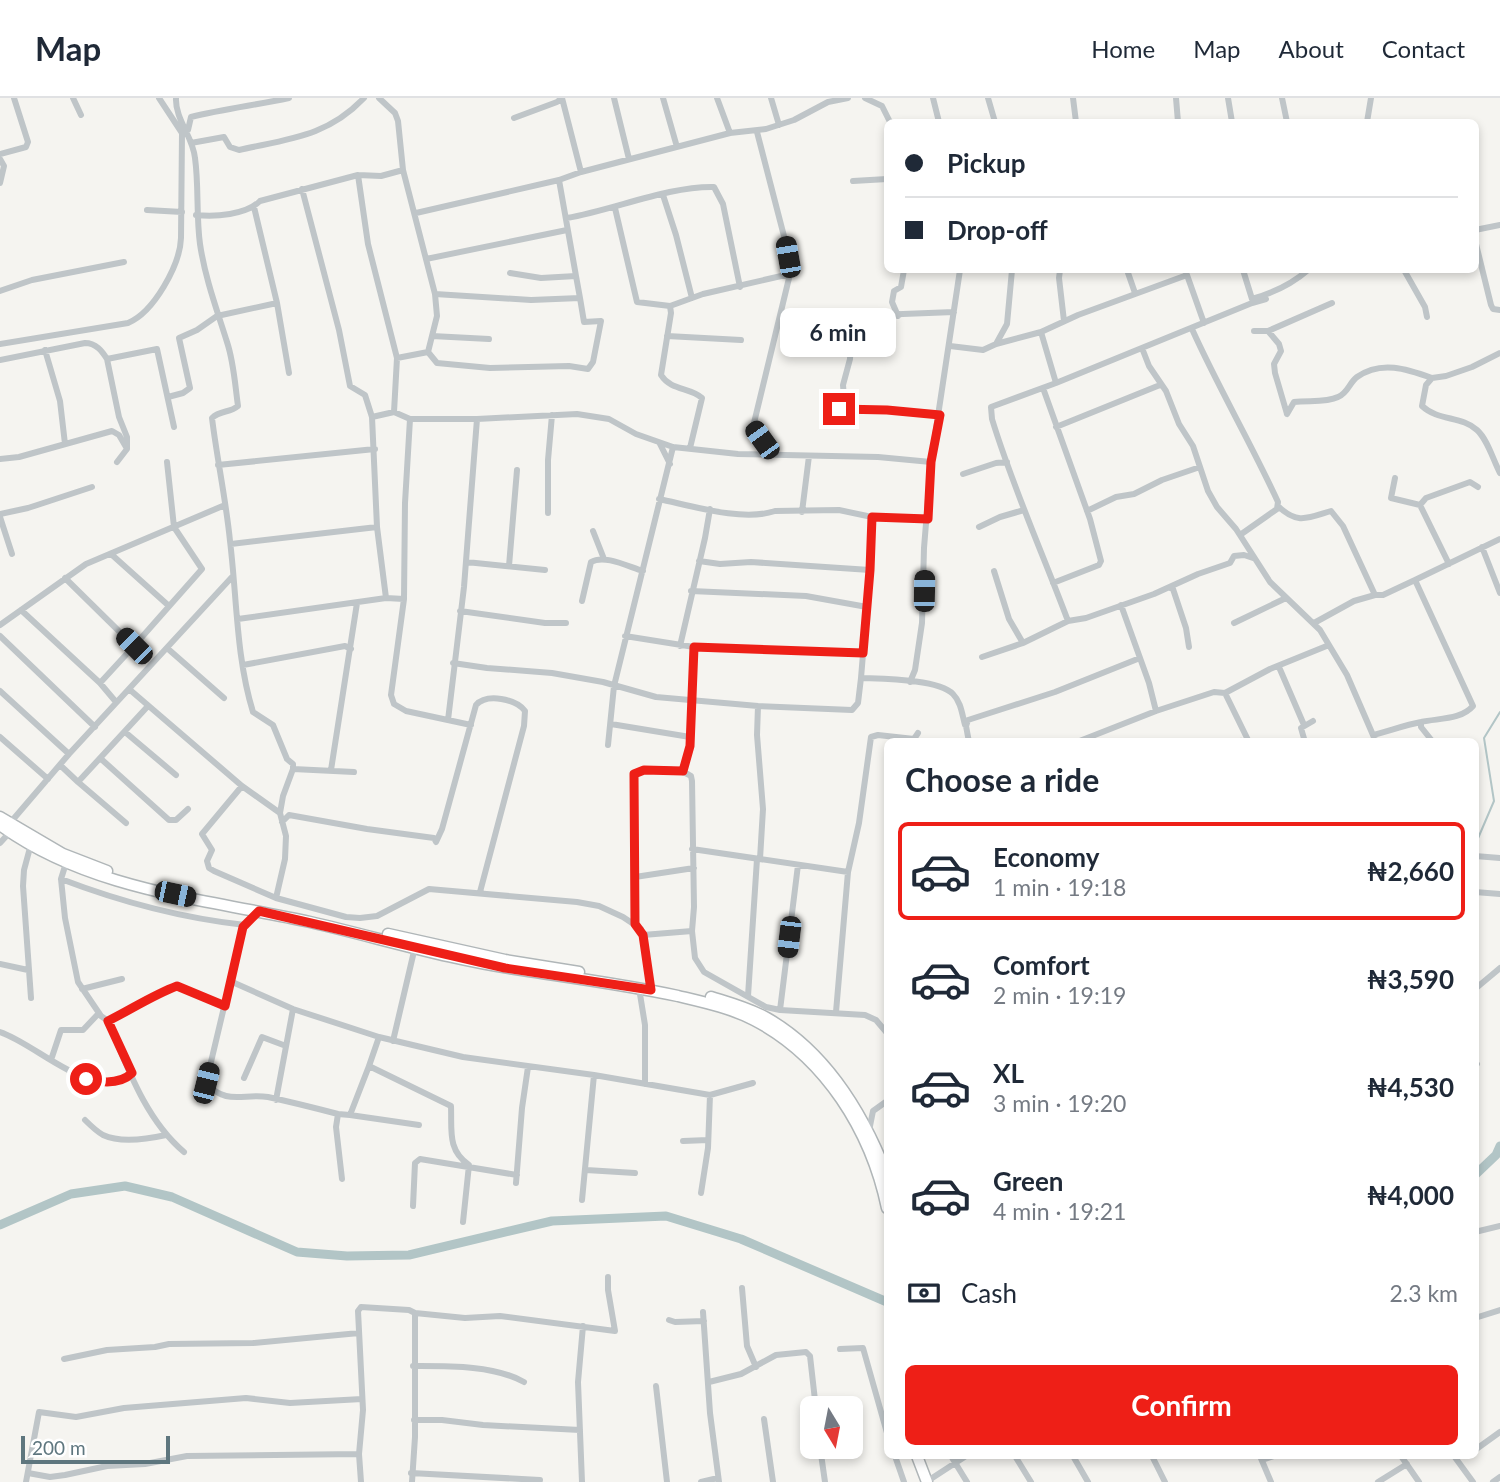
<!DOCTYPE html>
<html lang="en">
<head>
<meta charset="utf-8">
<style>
  body { margin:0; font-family:Lato,sans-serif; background:#f2f2f3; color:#1f2937; height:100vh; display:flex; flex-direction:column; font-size:26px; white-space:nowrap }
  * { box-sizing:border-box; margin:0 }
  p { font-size:23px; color:#747a83 }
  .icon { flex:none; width:38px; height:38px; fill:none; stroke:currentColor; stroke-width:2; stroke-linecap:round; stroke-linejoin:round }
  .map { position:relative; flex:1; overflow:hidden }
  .panel { position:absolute; left:884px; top:640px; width:595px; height:721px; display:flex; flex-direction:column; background:#fff; border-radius:10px; box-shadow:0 4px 10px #0003 }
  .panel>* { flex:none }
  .guide { position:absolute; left:884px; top:21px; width:595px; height:154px; border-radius:10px; box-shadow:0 4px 10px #0003; display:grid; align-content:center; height:154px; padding:0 21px; background:#fff }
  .needle { width:46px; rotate:170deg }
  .tools { position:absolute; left:800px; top:1298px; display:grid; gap:14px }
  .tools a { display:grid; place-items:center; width:63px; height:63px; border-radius:10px; background:#fff; box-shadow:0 4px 10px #0003; font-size:35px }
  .scale { position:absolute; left:21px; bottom:18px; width:149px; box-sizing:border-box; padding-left:7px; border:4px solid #5e767e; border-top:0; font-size:19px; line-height:24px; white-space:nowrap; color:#5e767e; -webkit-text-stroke:5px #fff; paint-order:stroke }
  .end { position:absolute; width:32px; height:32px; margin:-16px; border:9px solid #ee1f17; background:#fff; box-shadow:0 0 0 4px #fff }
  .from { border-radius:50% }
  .bubble { position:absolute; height:49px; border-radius:10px; background:#fff; box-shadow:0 4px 10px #0003; font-size:23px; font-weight:700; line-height:49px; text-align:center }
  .car { position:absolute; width:21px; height:42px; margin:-21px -10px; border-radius:9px; box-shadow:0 0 5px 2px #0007; background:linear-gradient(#222 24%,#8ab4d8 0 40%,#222 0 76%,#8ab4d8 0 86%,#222 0) }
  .guide b { display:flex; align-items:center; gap:24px; height:66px; font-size:26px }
  .guide b+b { border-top:2px solid #e0e1e3 }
  .guide i { width:18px; height:18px; background:#1f2937 }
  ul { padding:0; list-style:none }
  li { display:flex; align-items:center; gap:21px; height:98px; margin:0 14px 10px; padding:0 7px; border:4px solid transparent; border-radius:10px }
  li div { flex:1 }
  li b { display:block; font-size:26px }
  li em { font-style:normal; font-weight:700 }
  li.active { border-color:#ee1f17 }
  li>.icon { width:63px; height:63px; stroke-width:1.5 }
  h2 { padding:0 21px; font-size:32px; line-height:84px }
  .pay { display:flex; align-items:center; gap:18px; height:77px; padding:0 21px; font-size:26px }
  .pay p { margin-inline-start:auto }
  .action { display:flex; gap:14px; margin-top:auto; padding:14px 21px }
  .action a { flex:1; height:80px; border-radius:10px; background:#ee1f17; color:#fff; font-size:28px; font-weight:700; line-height:80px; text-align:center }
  header { display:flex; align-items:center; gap:42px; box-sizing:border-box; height:98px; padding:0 35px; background:#fff; border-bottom:2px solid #e0e1e3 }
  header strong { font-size:33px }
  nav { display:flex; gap:38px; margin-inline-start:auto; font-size:24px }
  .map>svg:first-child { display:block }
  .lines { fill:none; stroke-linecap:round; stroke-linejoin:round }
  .stream { stroke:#b2c5c6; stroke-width:2 }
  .river { stroke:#b2c5c6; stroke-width:9 }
  .highway-casing { stroke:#b0b6b8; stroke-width:13 }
  .minor { stroke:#bfc5c8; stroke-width:6 }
  .highway { stroke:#fff; stroke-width:10 }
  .route { stroke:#ee1f17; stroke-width:9 }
</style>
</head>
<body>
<header>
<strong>Map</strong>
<nav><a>Home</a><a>Map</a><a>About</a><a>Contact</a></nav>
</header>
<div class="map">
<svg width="1500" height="1384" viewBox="0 0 1500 1384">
  <rect width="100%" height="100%" fill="#f5f4f0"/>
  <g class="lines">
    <path class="stream" d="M 1476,745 L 1494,703 L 1484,640 L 1500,614"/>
    <path class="river" d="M 1475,1077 L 1496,1057 L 1500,1048
      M 0,1127 L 71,1096 L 125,1088 L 172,1099 L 297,1154 L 347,1158 L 409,1157 L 552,1123 L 666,1118 L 741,1141 L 887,1204"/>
    <defs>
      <path id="highway" d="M 0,719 L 63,756 L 107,773
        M 0,727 C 89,792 205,801 310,824 C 380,840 450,862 522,872 C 574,880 627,887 678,898 C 703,904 731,910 754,922 C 825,959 871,1033 887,1110
        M 388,836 L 505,862 L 579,874
        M 711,899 C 730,905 749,910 767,920 C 826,954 863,1015 887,1077
        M 917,1358 L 927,1384"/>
    </defs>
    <use href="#highway" class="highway-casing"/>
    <path class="minor" d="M 73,0 L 81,17
      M 176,0 C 175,21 193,39 195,60 C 199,89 196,117 200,146 C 205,180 217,212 227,244 C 234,265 235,287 238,308 C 230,315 220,312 212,320 C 217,361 226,402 230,443 C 237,500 236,559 253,614 L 273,627 L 287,661 L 293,666 L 293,671 L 283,698 L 280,715
      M 379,0 L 395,15 L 398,23 L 403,72 L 435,196 L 437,218 L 428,254
      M 562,0 L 581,74
      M 614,0 L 629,61
      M 663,0 L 677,49
      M 717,0 L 730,35
      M 771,0 L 779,27
      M 865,0 L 882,8 L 890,24
      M 933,0 L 939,24
      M 988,0 L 995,24
      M 1073,0 L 1076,24
      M 1176,0 L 1178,24
      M 1228,0 L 1232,24
      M 1282,0 L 1287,24
      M 514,20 L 557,4 L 562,0
      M 1367,24 L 1371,0
      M 188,32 L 191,19 C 223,11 256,7 289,0
      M 757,34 L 785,142 L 790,176 L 753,329 L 767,351 L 766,357
      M 191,45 L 224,39 L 230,49 L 239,52 C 288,41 327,39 364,0
      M 0,56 L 26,49 L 28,44 L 14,0
      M 0,61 L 4,68 L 0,85
      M 358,77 L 368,146 L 397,260 L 394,314
      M 853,83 L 887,81
      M 302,91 L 339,232 L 350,288 L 365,297 L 372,319 L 377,429 L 386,500
      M 663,97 L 676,137 L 692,200
      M 254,109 L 277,205 L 289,275
      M 615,110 L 637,204 L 670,208 L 703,196 L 790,176
      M 147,112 L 182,114
      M 416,115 L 559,82 L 581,74 L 730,35 L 766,31 L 794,22 L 828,4 L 848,0
      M 196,117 C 215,119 246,117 260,103 L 358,77 L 381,78 L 403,72
      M 567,120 C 614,112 668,88 714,89 L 723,106 L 740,189
      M 1475,132 L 1500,127
      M 1475,142 L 1491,207 L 1493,211 L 1500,212
      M 426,161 L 567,132
      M 1060,172 L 1059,180 L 1064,223
      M 1127,172 L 1135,195
      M 1243,172 L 1252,201 C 1273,195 1292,186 1308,172
      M 1404,172 L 1425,209 L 1427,219
      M 510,175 L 541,180 L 576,178 L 559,82
      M 1187,177 L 1204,225
      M 0,193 L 32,182 L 124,164
      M 435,196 L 531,202 L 580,200 L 576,178
      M 670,208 L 671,215 L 661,277 C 671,293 690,289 702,300 L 690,350
      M 898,218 L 892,204 L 894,193 L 901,189 L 904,172
      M 1192,231 C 1218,289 1251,345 1278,404 L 1277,411 L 1240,437
      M 1254,233 L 1268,233 L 1332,205
      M 1268,233 L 1279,246 L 1281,253 L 1274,266 L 1275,275 L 1287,316
      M 1041,234 L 1056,285 L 991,309 L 992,321 C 1013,390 1043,456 1068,523
      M 432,238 L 489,241
      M 667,238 L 741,242
      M 0,246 L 128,225 C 154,214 180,167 181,140 L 182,35 L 159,0
      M 996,246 L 1007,226 L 1012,172
      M 950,248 L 983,252 L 996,246 L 1041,234 L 1078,217 L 1187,177 L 1185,172
      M 1142,250 L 1149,268 L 1166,293 L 1179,326 L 1193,348 L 1208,393 L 1217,409 L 1236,431 L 1270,484 L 1320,532 L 1347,577 L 1376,644
      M 45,252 L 60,303 L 65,346
      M 1500,255 L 1472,269 L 1446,278 L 1432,280 L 1426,287 L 1422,308 C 1438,323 1462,318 1477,332 C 1488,342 1493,362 1500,375
      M 397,260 L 428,254 L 437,265 L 490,270 L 569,268 L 588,271 L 593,264 L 601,223 L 584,224 L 580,200
      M 107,261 L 157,251 L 174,329
      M 0,262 L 85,245 C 96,245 102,253 107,261 L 119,319 L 127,339 L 127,351 L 117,364
      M 1056,285 L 1252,205 L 1266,201
      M 1043,290 L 1090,421 L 1101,463 L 1099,467 L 1053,485
      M 168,299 L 183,295 L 190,290 L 179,240 L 197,232 L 217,218 L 277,205
      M 839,311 L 887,312 L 940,317
      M 845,312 L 843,287 L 850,261 L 852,218 L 954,214
      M 1287,316 L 1294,304 C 1308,302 1326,305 1338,299 C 1348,295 1349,285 1357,279 C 1381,262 1407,271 1432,280
      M 372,319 L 394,314 L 410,321 L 477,321 L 577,316 L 609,321 L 636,336 L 673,349 L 738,356 L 878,359 L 931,364
      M 410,321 L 405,405 L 404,501 L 391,597 L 394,606 L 406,613 L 471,627
      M 1056,329 L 1160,287
      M 660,346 L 670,366
      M 0,361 L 19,359 L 112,333 L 119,337 L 126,349
      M 218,367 L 375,351
      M 963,376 L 996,365 L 1007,364
      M 1395,380 L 1391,400 L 1420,407 L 1449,466
      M 659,401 C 692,408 743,424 775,413 L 839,412 L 872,419 L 928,421
      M 1420,407 L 1426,400 L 1470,384 L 1478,389
      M 1278,408 C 1297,427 1308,420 1331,413 L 1343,428 L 1375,497
      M 1087,413 L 1116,399 L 1134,396 L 1162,382 L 1200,369
      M 802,414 L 809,358
      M 548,415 L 548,362 L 552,317
      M 0,416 L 28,410 L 92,389
      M 0,419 L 12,456
      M 979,429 L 1000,419 L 1024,412
      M 593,433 L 604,461
      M 231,446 L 377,429
      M 1482,449 L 1500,495
      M 111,456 L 169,508
      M 699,463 L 720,466 L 751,464 L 870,472
      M 466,464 L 545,472
      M 509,468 L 517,372
      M 994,473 L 1009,521 L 1023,545
      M 65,480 L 134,548 L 100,585
      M 1415,482 L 1500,441
      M 1170,490 L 1173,491 L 1186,530 L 1189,549
      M 691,493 L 806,498 L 867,509
      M 582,503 L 591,464 C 605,456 629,469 643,473
      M 1121,507 L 1149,585 L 1156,613
      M 21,512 L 100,585 L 116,604
      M 460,513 L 545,525 L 566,525
      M 238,521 L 386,500 L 404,501
      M 1234,525 L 1286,500
      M 1314,525 L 1354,503 L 1375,497 L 1383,497 L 1415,482 L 1473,608 C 1461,622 1439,620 1421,624 C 1405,627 1389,633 1373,637
      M 0,527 L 86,466 L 225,407
      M 0,538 L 95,629
      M 625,538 L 694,549 L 863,555
      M 134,548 L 202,471 L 174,429 L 167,364
      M 680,548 L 705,440 L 710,411
      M 167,550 L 224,600
      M 982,559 L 1023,545 L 1068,523 L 1086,520 L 1154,496 L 1198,476 L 1230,465 L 1234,458 L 1244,457 L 1253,460
      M 453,565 L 487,570 L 552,575 L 603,584 L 656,599 L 758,608 L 852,612 L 858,605 L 861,580 L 870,472 L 872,419
      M 243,567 L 345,548 L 351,551
      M 1279,569 L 1304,627
      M 861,580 C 882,581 938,581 953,596 C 961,604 962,616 965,627
      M 910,584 L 915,572 L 922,525 L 924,450 L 931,364 L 960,172
      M 129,591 L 242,688 L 280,715 L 286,738 L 285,761 L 276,800
      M 0,593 L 69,656
      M 1225,595 L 1249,644
      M 758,608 L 757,637 L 763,711 L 760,761
      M 448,622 L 464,489 L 477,321
      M 1421,624 L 1421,629 L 1433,644
      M 611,626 L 690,639
      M 125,634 L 176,677
      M 0,639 L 48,681
      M 1241,643 L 1242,644
      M 969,644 L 966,628 L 968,622 L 1055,594 L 1140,560
      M 1077,644 L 1156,613 L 1214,594 L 1225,595 L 1270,571 L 1329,547
      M 1305,644 L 1301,630 L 1313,623
      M 608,647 L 614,588 L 673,349
      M 100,660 L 169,722 L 176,722 L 188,711
      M 60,667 L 78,684 L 148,608
      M 293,671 L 354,674
      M 331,672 L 357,505
      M 683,673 L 690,648 L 694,549
      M 78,684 L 126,725
      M 242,688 L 202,736 L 212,752 L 207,763 L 209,770 L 214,773 L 276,800 L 346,819 L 360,820 L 377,818 L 429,791 L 577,804 L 599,808 L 623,819 L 641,831 L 651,892
      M 282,724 L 289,717 L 367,731 L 434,740 L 436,744 L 442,731 L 476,607 C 487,595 516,601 525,613 L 524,628 L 480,794
      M 10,725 L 69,656 L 232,479
      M 0,745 L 10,734
      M 692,751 L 848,774
      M 1475,758 L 1500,760
      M 66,765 L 61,781 L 65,820 L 78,884 L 101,918 L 108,923 C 127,968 145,1021 184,1054
      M 635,779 L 694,770
      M 61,781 C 121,804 181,820 245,827
      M 1475,794 L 1500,796
      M 259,813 L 243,829 L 206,985 C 227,1008 243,995 268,999 C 291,1004 315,1010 338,1016 L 350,1017 L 369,968
      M 635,826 L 634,676 C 647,668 679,670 691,678 L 692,683 L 694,809 L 692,833 L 695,860 L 704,874 L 766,909 L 780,912 L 865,917 L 876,922 L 887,935
      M 643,837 L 692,833
      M 0,866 L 28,872
      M 230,883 L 293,911 L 379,939 L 463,959 L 594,977 L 710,997 L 753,985
      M 639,890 L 645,927 L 645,986
      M 82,891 L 122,881
      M 1475,891 L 1500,870
      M 748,898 L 757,761
      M 31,900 L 23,788 L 24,772 L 31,746
      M 780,912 L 798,767
      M 836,914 L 848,774 L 859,725 L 871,639 L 878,637 L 914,641 L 918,635
      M 108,923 C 132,911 153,897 177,889 L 224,908
      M 0,934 C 36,945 96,1008 132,975
      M 379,939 L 369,968 L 451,1008 C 452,1032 447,1052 469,1067 L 463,1124
      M 393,943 L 415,849
      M 51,962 L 61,932 L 83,932 L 99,915
      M 1475,964 L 1477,966
      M 244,980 L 262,939 L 286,948
      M 276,1002 L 293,911
      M 338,1016 L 336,1029 L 342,1081
      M 350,1017 L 419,1027
      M 85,1022 C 90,1027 96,1033 103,1037 C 120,1045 148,1041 166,1037
      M 869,1033 L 873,1013 L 887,1003
      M 683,1043 L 708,1042
      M 586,1072 L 635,1075
      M 516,1085 L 522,1010 L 528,969
      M 701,1095 L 708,1050 L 710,997
      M 582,1102 L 594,977
      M 413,1108 L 415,1065 L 420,1061 L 517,1077
      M 1475,1134 L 1500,1128
      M 742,1190 L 747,1248 L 756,1269
      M 703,1214 L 710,1315 L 719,1384
      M 1475,1220 L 1500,1212
      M 669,1222 L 675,1224 L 704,1223
      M 840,1251 L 863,1250 L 887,1335
      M 64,1261 L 107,1252 L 155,1249 L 169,1246 L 253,1245 L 359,1235
      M 413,1268 C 447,1268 494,1267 524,1284
      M 709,1284 L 741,1276 L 776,1257 L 806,1254 L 810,1258 L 816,1311
      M 656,1288 L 667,1384
      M 764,1321 L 773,1384
      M 414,1322 L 442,1322 L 483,1327 L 580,1332
      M 820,1349 L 825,1384
      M 1475,1352 L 1500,1334
      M 895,1358 L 904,1384
      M 951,1358 L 967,1384
      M 1015,1358 L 1031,1384
      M 1073,1358 L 1088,1384
      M 1152,1358 L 1165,1384
      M 1260,1358 L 1271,1384
      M 1401,1358 L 1419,1384
      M 1454,1358 L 1473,1384
      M 1262,1362 L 1274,1358
      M 28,1375 L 50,1379 L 65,1377 L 107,1368 L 145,1366 L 187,1358 L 359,1356
      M 411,1375 L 540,1382
      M 26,1384 L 39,1314 L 76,1319 L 124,1310 L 246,1300 L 290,1305 L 362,1301
      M 361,1384 L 359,1356 L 363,1312 L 358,1213 L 361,1209 L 409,1212 L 415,1215 L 465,1220 L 500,1218 L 615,1233 L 608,1192 L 608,1179
      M 412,1384 L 415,1339 L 415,1215
      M 582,1384 L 578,1284 L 583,1228
      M 701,1384 L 718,1380
      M 926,1384 L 966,1358
      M 1378,1384 L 1407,1366
      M 1493,1384 L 1500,1379"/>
    <use href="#highway" class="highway"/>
  </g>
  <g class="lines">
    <path class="route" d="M 86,981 C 102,985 120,987 132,975 L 108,923 C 132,911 153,897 177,888 L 225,908 L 243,829 L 259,813 L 505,870 L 651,892 L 643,837 L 635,826 L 634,676 L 644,672 L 683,673 L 690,648 L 694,549 L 863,555 L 870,472 L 872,419 L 928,421 L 931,364 L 940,317 L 887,312 L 839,311"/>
  </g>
</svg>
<div class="tools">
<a><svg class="needle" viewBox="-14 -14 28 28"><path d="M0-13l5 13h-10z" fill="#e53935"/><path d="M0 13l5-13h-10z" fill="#747a83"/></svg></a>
</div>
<div class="scale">200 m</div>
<i class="end from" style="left:86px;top:981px"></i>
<i class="end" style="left:839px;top:311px"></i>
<div class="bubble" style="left:780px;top:210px;width:116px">6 min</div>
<i class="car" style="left:788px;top:159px;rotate:350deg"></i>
<i class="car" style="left:762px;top:342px;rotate:324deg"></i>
<i class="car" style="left:924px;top:493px;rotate:1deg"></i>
<i class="car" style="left:134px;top:548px;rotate:315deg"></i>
<i class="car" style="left:175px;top:796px;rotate:102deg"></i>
<i class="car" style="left:789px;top:839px;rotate:187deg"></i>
<i class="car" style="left:206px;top:985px;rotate:14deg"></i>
<div class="guide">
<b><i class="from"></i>Pickup</b>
<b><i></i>Drop-off</b>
</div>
<section class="panel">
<h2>Choose a ride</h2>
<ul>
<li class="active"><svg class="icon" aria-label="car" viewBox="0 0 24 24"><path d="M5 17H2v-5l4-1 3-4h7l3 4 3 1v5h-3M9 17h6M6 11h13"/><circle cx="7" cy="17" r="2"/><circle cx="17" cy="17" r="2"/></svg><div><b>Economy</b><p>1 min · 19:18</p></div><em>₦2,660</em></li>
<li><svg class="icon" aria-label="car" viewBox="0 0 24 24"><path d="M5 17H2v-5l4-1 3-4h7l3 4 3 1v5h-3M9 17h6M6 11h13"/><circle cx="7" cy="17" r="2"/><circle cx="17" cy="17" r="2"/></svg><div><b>Comfort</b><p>2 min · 19:19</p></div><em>₦3,590</em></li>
<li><svg class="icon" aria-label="car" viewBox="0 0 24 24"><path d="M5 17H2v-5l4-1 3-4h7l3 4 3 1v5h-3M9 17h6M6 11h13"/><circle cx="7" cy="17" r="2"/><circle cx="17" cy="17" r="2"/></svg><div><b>XL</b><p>3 min · 19:20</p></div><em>₦4,530</em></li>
<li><svg class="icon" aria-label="car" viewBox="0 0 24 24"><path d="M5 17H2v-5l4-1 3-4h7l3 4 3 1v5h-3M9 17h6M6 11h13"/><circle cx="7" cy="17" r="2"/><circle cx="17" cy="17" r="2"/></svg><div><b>Green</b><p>4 min · 19:21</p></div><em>₦4,000</em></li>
</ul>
<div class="pay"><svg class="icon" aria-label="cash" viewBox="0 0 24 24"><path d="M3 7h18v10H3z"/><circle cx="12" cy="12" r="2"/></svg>Cash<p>2.3 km</p></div>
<div class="action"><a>Confirm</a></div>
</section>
</div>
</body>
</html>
